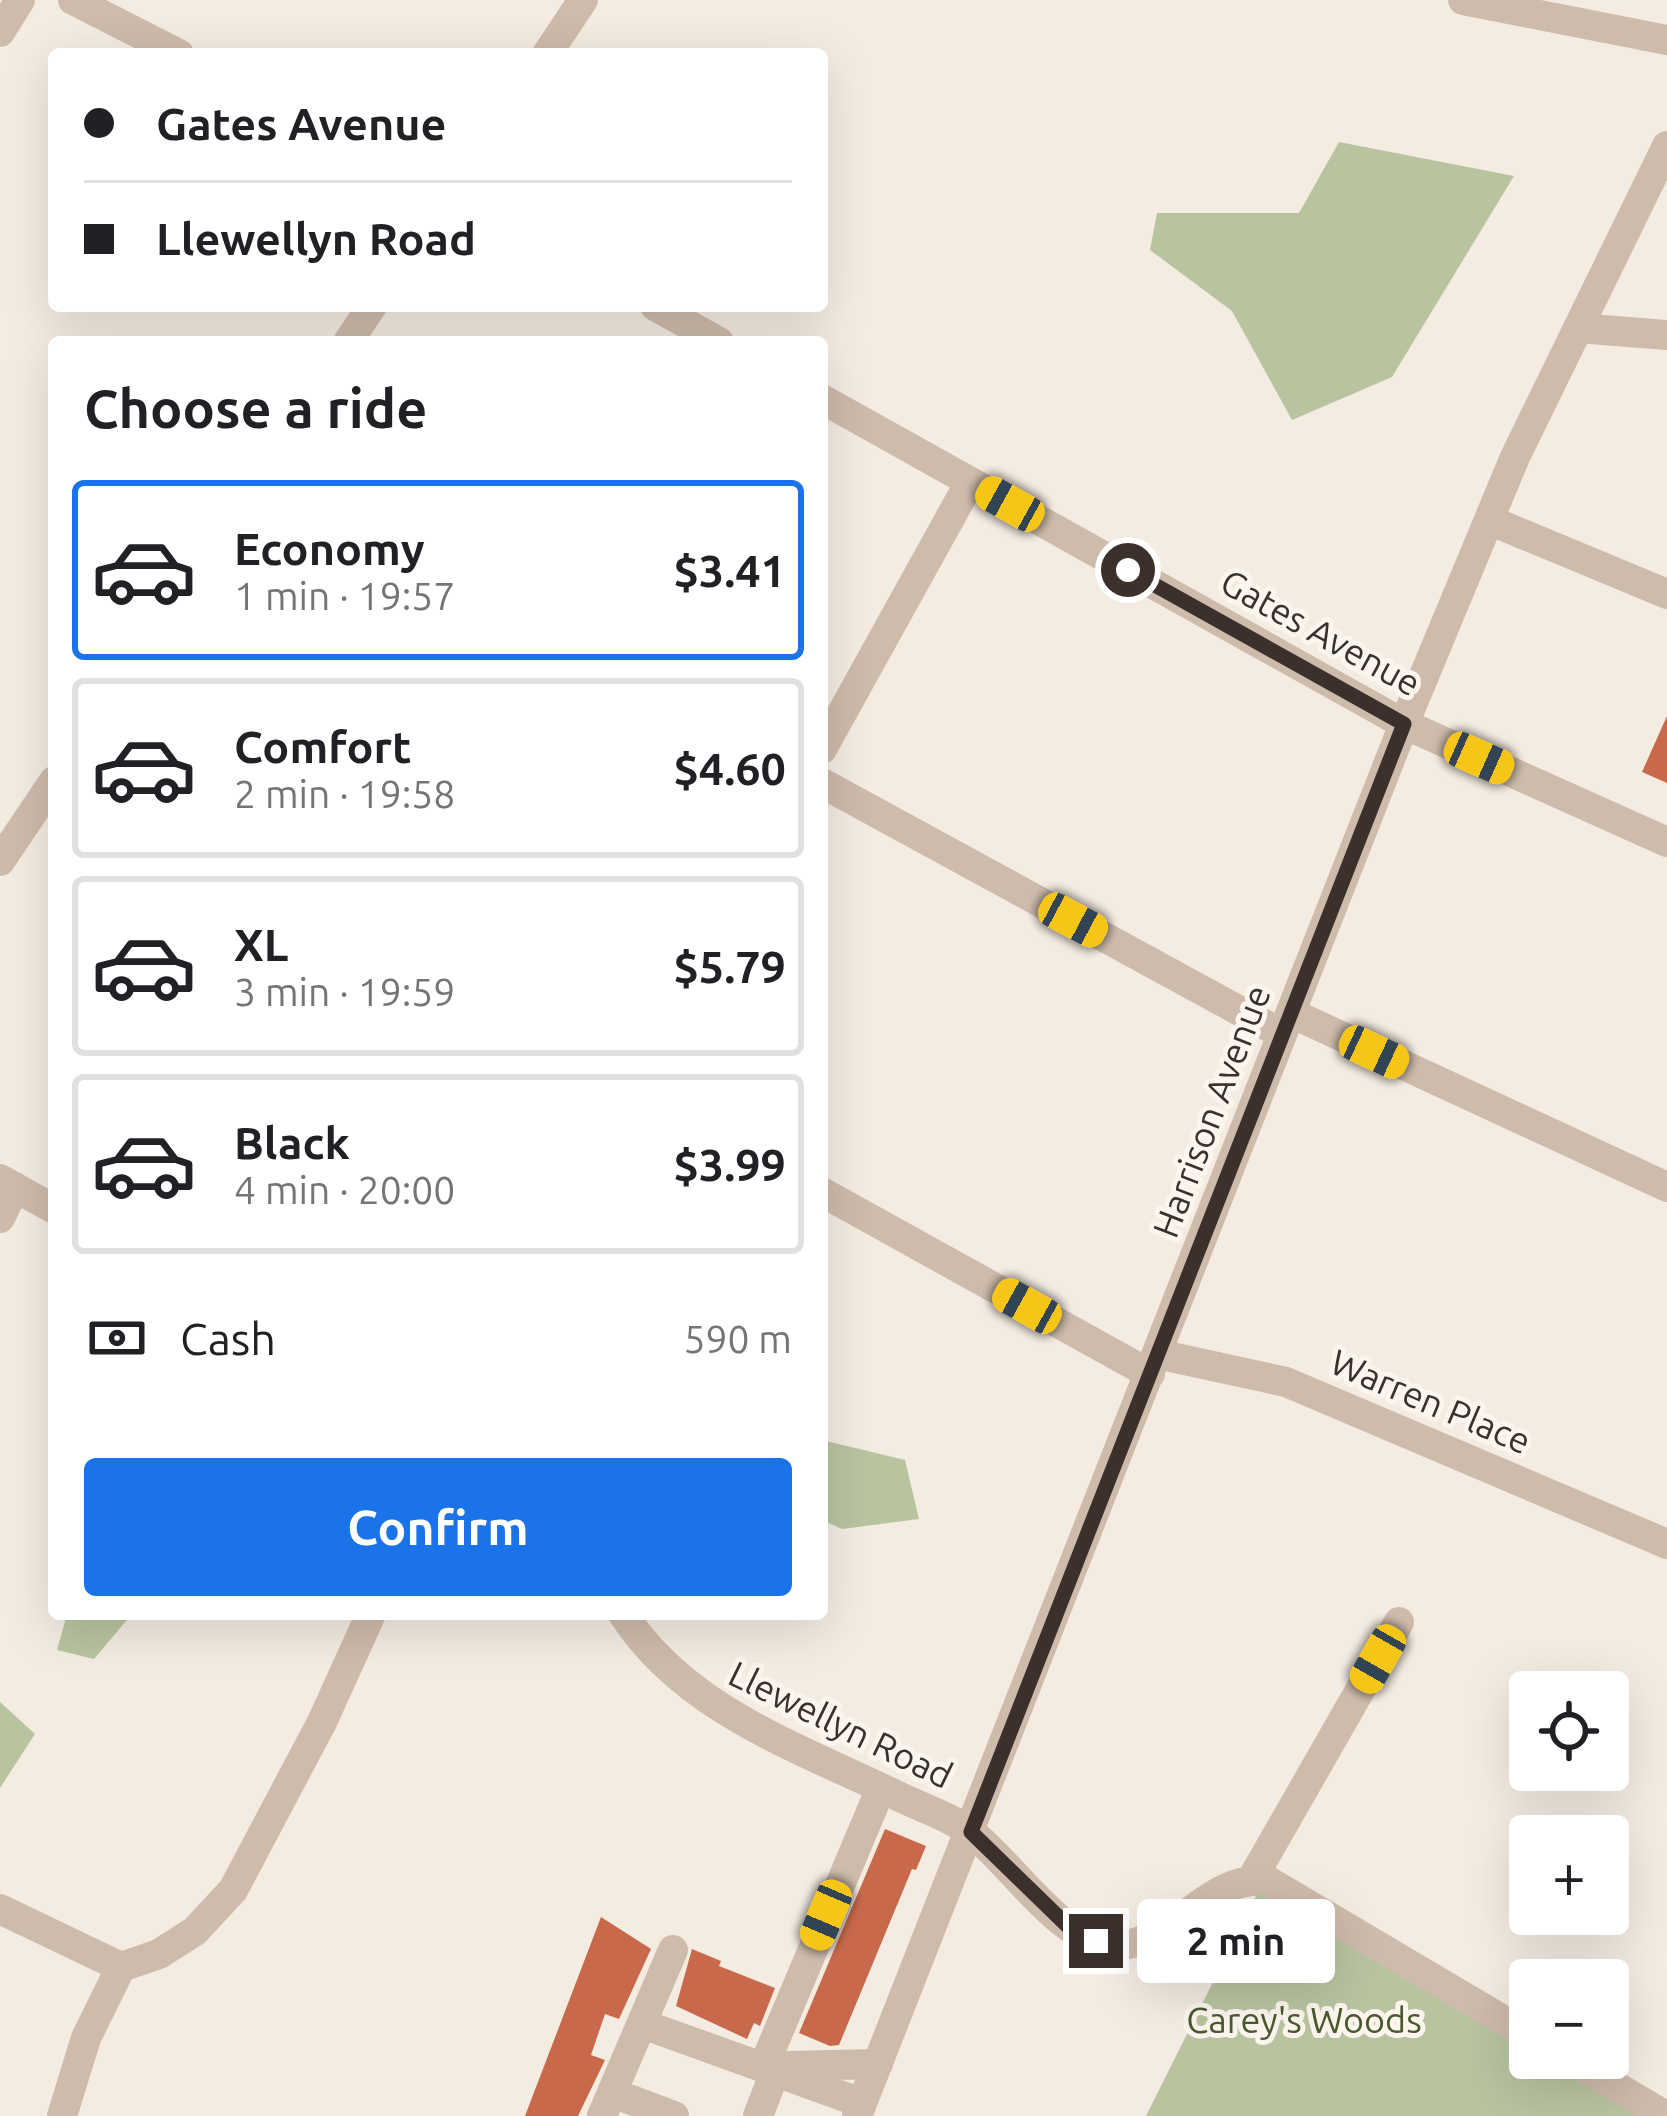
<!DOCTYPE html>
<html lang="en">
<head>
<meta charset="utf-8">
<style>
  body { margin:0; font-family:Ubuntu,sans-serif; background:#f2f2f2; color:#202124; height:100vh; display:flex; flex-direction:column; font-size:45px; white-space:nowrap }
  * { box-sizing:border-box; margin:0 }
  p { font-size:39px; color:#757577 }
  .icon { flex:none; width:66px; height:66px; fill:none; stroke:currentColor; stroke-width:2; stroke-linecap:round; stroke-linejoin:round }
  .map { position:relative; flex:1; overflow:hidden }
  .drawer { position:absolute; left:48px; top:336px; width:780px; height:1284px; display:flex; flex-direction:column; background:#fff; border-radius:12px; box-shadow:0 12px 48px #0002 }
  .drawer>* { flex:none }
  .hud { position:absolute; left:48px; top:48px; width:780px; height:264px; border-radius:12px; box-shadow:0 12px 48px #0002; display:grid; align-content:center; height:264px; padding:0 36px; background:#fff }
  .tools { position:absolute; left:1509px; top:1671px; display:grid; gap:24px }
  .tools a { display:grid; place-items:center; width:120px; height:120px; border-radius:12px; background:#fff; box-shadow:0 12px 48px #0002; font-size:60px }
  .end { position:absolute; width:54px; height:54px; margin:-27px; border:15px solid #3b302b; background:#fff; box-shadow:0 0 0 6px #fff }
  .from { border-radius:50% }
  .bubble { position:absolute; height:84px; border-radius:12px; background:#fff; box-shadow:0 12px 48px #0002; font-size:39px; font-weight:700; line-height:84px; text-align:center }
  .car { position:absolute; width:36px; height:72px; margin:-36px -18px; border-radius:15px; box-shadow:0 0 9px 3px #0007; background:linear-gradient(#f5c518 24%,#345 0 40%,#f5c518 0 76%,#345 0 86%,#f5c518 0) }
  .hud b { display:flex; align-items:center; gap:42px; height:114px; font-size:45px }
  .hud b+b { border-top:3px solid #e0e0e0 }
  .hud i { width:30px; height:30px; background:#202124 }
  ul { padding:0; list-style:none }
  li { display:flex; align-items:center; gap:36px; height:180px; margin:0 24px 18px; padding:0 12px; border:6px solid #e0e0e0; border-radius:12px }
  li div { flex:1 }
  li b { display:block; font-size:45px }
  li em { font-style:normal; font-weight:700 }
  li.on { border-color:#1a73e8 }
  li>.icon { width:108px; height:108px; stroke-width:1.5 }
  h2 { padding:0 36px; font-size:54px; line-height:144px }
  .pay { display:flex; align-items:center; gap:30px; height:132px; padding:0 36px; font-size:45px }
  .pay p { margin-inline-start:auto }
  .cta { display:flex; gap:24px; margin-top:auto; padding:24px 36px }
  .cta a { flex:1; height:138px; border-radius:12px; background:#1a73e8; color:#fff; font-size:48px; font-weight:700; line-height:138px; text-align:center }
  .map>svg:first-child { display:block }
  .green { fill:#b8c4a0 }
  .building { fill:#c8694b }
  .lines { fill:none; stroke-linecap:round; stroke-linejoin:round }
  .minor { stroke:#cdbbac; stroke-width:30 }
  .route { stroke:#3b302b; stroke-width:15 }
  .labels { text-anchor:middle; dominant-baseline:central; stroke-width:10; stroke-linejoin:round; paint-order:stroke }
  .street-label { font-size:36px; fill:#3b302b; stroke:#fbf5ee }
  .park-label { font-size:36px; fill:#4a5a2e; stroke:#fbf5ee }
</style>
</head>
<body>
<div class="map">
<svg width="1667" height="2116" viewBox="0 0 1667 2116">
  <rect width="100%" height="100%" fill="#f4ebe1"/>
  <path class="green" d="M 1339,142 L 1514,176 L 1392,377 L 1292,420 L 1232,311 L 1150,250 L 1157,213 L 1299,213 Z
    M 822,1440 L 905,1460 L 919,1519 L 842,1529 L 822,1520 Z
    M 67,1614 L 132,1614 L 94,1659 L 57,1650 Z
    M 0,1702 L 35,1734 L 0,1788 Z
    M 1263,1882 L 1530,2034 L 1530,2058 L 1572,2058 L 1667,2116 L 1146,2116 Z"/>
  <path class="building" d="M 1667,716 L 1667,783 L 1642,772 Z
    M 885,1829 L 926,1846 L 916,1870 L 912,1869 L 839,2045 L 830,2046 L 799,2033 Z
    M 601,1917 L 651,1949 L 619,2019 L 605,2014 L 591,2055 L 605,2060 L 578,2116 L 525,2116 Z
    M 692,1949 L 721,1961 L 719,1966 L 775,1988 L 760,2026 L 754,2023 L 747,2039 L 676,2006 Z"/>
  <g class="lines">
    <path class="minor" d="M 73,0 L 179,54
      M 1463,0 L 1667,40
      M 0,32 L 20,0
      M 547,54 L 583,0
      M 655,306 L 719,342
      M 1578,328 L 1667,335
      M 348,342 L 372,306
      M 822,399 L 1404,724 L 1667,842
      M 1489,520 L 1667,594
      M 822,749 L 970,482
      M 822,783 L 1282,1034
      M 0,861 L 54,781
      M 1291,1013 L 1667,1187
      M 0,1179 L 54,1209
      M 822,1192 L 1150,1374
      M 0,1218 L 15,1187
      M 1157,1354 L 1286,1382 L 1667,1544
      M 623,1614 C 686,1711 800,1748 900,1797 C 923,1808 953,1818 973,1834 C 1014,1866 1060,1942 1114,1945 C 1174,1948 1205,1874 1268,1881 L 1530,2036
      M 1252,1879 L 1399,1622
      M 0,1909 L 121,1967 L 159,1954 L 195,1931 L 233,1890 L 322,1722 L 371,1614
      M 645,2025 L 862,2103
      M 1568,2058 L 1666,2116
      M 763,2068 L 881,1788
      M 613,2093 L 674,2116
      M 62,2116 L 86,2038 L 121,1967
      M 602,2116 L 673,1950
      M 758,2116 L 775,2072 L 789,2066 L 878,2064
      M 857,2116 L 1404,724 L 1515,457 L 1667,146"/>
  </g>
  <g class="lines">
    <path class="route" d="M 1096,1941 L 1078,1936 L 971,1832 L 1404,724 L 1128,570"/>
  </g>
  <g class="labels">
    <g class="street-label">
      <text transform="translate(1321 632) rotate(29)">Gates Avenue</text>
      <text transform="translate(1211 1111) rotate(-69)">Harrison Avenue</text>
      <text transform="translate(1431 1401) rotate(23)">Warren Place</text>
      <text transform="translate(841 1724) rotate(26)">Llewellyn Road</text>
    </g>
    <g class="park-label">
      <text x="1304" y="2019">Carey's Woods</text>
    </g>
  </g>
</svg>
<div class="tools">
<a><svg class="icon" aria-label="locate" viewBox="0 0 24 24"><circle cx="12" cy="12" r="6"/><path d="M12 2v4M12 18v4M2 12h4M18 12h4"/></svg></a>
<a>+</a>
<a>−</a>
</div>
<i class="end from" style="left:1128px;top:570px"></i>
<i class="end" style="left:1096px;top:1941px"></i>
<div class="bubble" style="left:1137px;top:1899px;width:198px">2 min</div>
<i class="car" style="left:1010px;top:504px;rotate:299deg"></i>
<i class="car" style="left:1479px;top:758px;rotate:114deg"></i>
<i class="car" style="left:1073px;top:920px;rotate:118deg"></i>
<i class="car" style="left:1374px;top:1052px;rotate:115deg"></i>
<i class="car" style="left:1027px;top:1306px;rotate:299deg"></i>
<i class="car" style="left:1378px;top:1659px;rotate:210deg"></i>
<i class="car" style="left:826px;top:1915px;rotate:203deg"></i>
<div class="hud">
<b><i class="from"></i>Gates Avenue</b>
<b><i></i>Llewellyn Road</b>
</div>
<section class="drawer">
<h2>Choose a ride</h2>
<ul>
<li class="on"><svg class="icon" aria-label="car" viewBox="0 0 24 24"><path d="M5 17H2v-5l4-1 3-4h7l3 4 3 1v5h-3M9 17h6M6 11h13"/><circle cx="7" cy="17" r="2"/><circle cx="17" cy="17" r="2"/></svg><div><b>Economy</b><p>1 min · 19:57</p></div><em>$3.41</em></li>
<li><svg class="icon" aria-label="car" viewBox="0 0 24 24"><path d="M5 17H2v-5l4-1 3-4h7l3 4 3 1v5h-3M9 17h6M6 11h13"/><circle cx="7" cy="17" r="2"/><circle cx="17" cy="17" r="2"/></svg><div><b>Comfort</b><p>2 min · 19:58</p></div><em>$4.60</em></li>
<li><svg class="icon" aria-label="car" viewBox="0 0 24 24"><path d="M5 17H2v-5l4-1 3-4h7l3 4 3 1v5h-3M9 17h6M6 11h13"/><circle cx="7" cy="17" r="2"/><circle cx="17" cy="17" r="2"/></svg><div><b>XL</b><p>3 min · 19:59</p></div><em>$5.79</em></li>
<li><svg class="icon" aria-label="car" viewBox="0 0 24 24"><path d="M5 17H2v-5l4-1 3-4h7l3 4 3 1v5h-3M9 17h6M6 11h13"/><circle cx="7" cy="17" r="2"/><circle cx="17" cy="17" r="2"/></svg><div><b>Black</b><p>4 min · 20:00</p></div><em>$3.99</em></li>
</ul>
<div class="pay"><svg class="icon" aria-label="cash" viewBox="0 0 24 24"><path d="M3 7h18v10H3z"/><circle cx="12" cy="12" r="2"/></svg>Cash<p>590 m</p></div>
<div class="cta"><a>Confirm</a></div>
</section>
</div>
</body>
</html>
